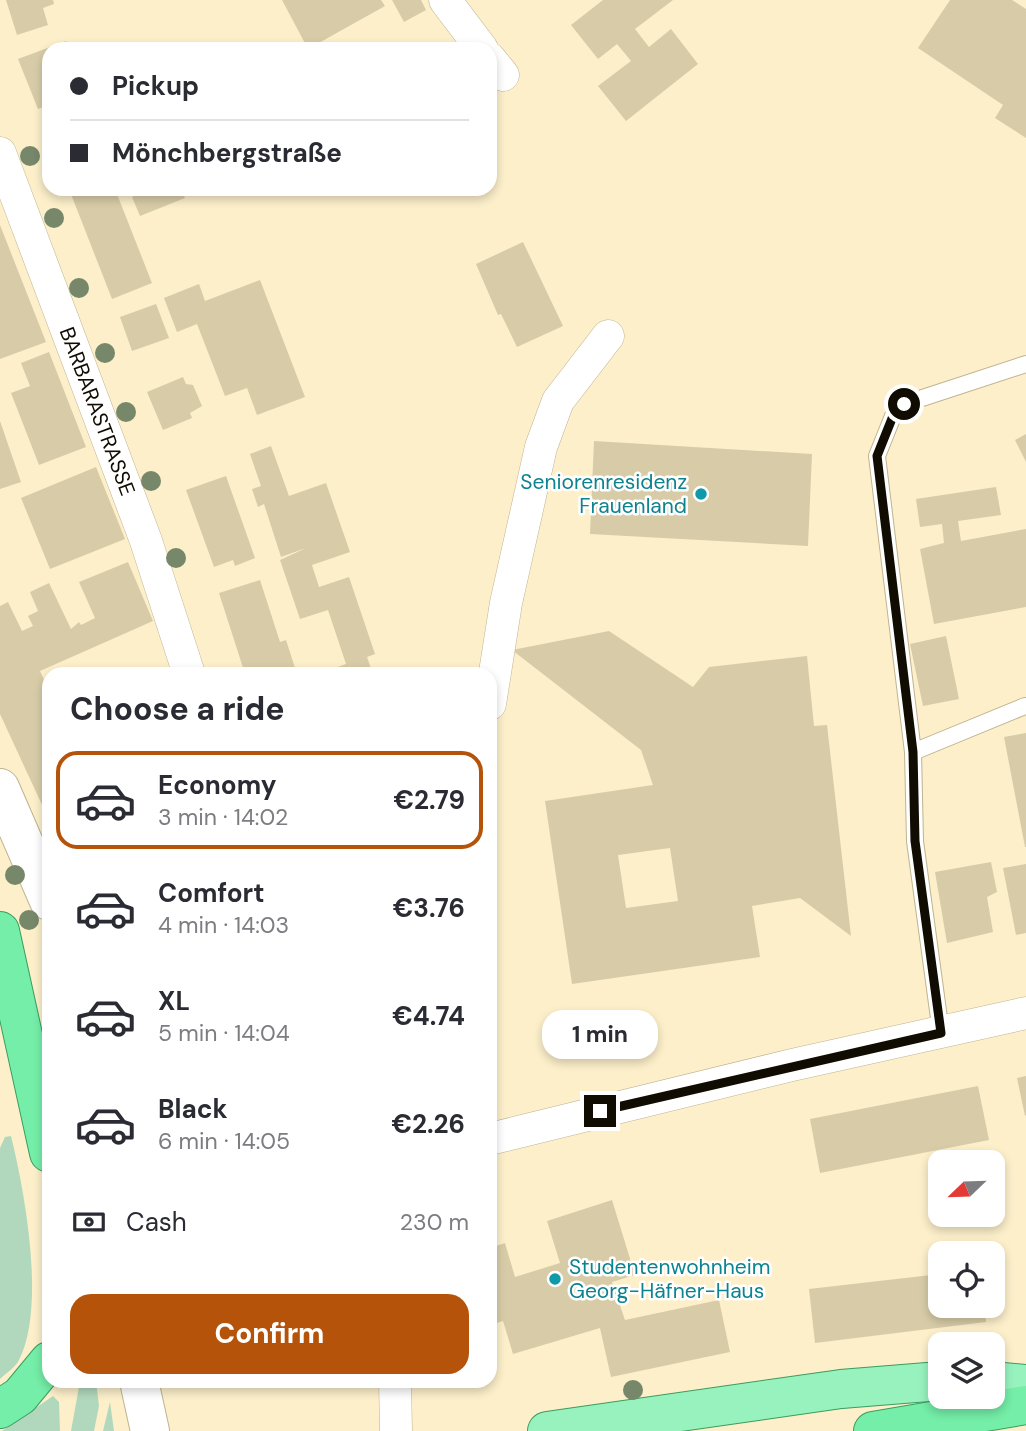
<!DOCTYPE html>
<html lang="en">
<head>
<meta charset="utf-8">
<style>
  body { margin:0; font-family:"DM Sans",sans-serif; background:#f7f7f7; color:#2b2b33; height:100vh; display:flex; flex-direction:column; font-size:26px; white-space:nowrap }
  * { box-sizing:border-box; margin:0 }
  p { font-size:23px; color:#7c7c81 }
  .icon { flex:none; width:38px; height:38px; fill:none; stroke:currentColor; stroke-width:2; stroke-linecap:round; stroke-linejoin:round }
  .map { position:relative; flex:1; overflow:hidden }
  .panel { position:absolute; left:42px; top:667px; width:455px; height:721px; display:flex; flex-direction:column; background:#fff; border-radius:21px; box-shadow:0 4px 10px #0003 }
  .panel>* { flex:none }
  .hud { position:absolute; left:42px; top:42px; width:455px; height:154px; border-radius:21px; box-shadow:0 4px 10px #0003; display:grid; align-content:center; height:154px; padding:0 28px; background:#fff }
  .needle { width:46px; rotate:247deg }
  .buttons { position:absolute; left:928px; top:1150px; display:grid; gap:14px }
  .buttons a { display:grid; place-items:center; width:77px; height:77px; border-radius:14px; background:#fff; box-shadow:0 4px 10px #0003; font-size:35px }
  .end { position:absolute; width:32px; height:32px; margin:-16px; border:9px solid #100c02; background:#fff; box-shadow:0 0 0 4px #fff }
  .from { border-radius:50% }
  .bubble { position:absolute; height:49px; border-radius:21px; background:#fff; box-shadow:0 4px 10px #0003; font-size:23px; font-weight:700; line-height:49px; text-align:center }
  .hud b { display:flex; align-items:center; gap:24px; height:66px; font-size:26px }
  .hud b+b { border-top:2px solid #e1e1e2 }
  .hud i { width:18px; height:18px; background:#2b2b33 }
  ul { padding:0; list-style:none }
  li { display:flex; align-items:center; gap:21px; height:98px; margin:0 14px 10px; padding:0 14px; border:4px solid transparent; border-radius:21px }
  li div { flex:1 }
  li b { display:block; font-size:26px }
  li em { font-style:normal; font-weight:700 }
  li.on { border-color:#b45309 }
  li>.icon { width:63px; height:63px; stroke-width:1.5 }
  h2 { padding:0 28px; font-size:32px; line-height:84px }
  .pay { display:flex; align-items:center; gap:18px; height:77px; padding:0 28px; font-size:26px }
  .pay p { margin-inline-start:auto }
  .button { display:flex; gap:14px; margin-top:auto; padding:14px 28px }
  .button a { flex:1; height:80px; border-radius:21px; background:#b45309; color:#fff; font-size:28px; font-weight:700; line-height:80px; text-align:center }
  .map>svg:first-child { display:block }
  .grass { fill:#b1d8bc }
  .building { fill:#d8cca8; fill-rule:evenodd }
  .lines { fill:none; stroke-linecap:round; stroke-linejoin:round }
  .service-casing { stroke:#bfb390; stroke-width:18 }
  .minor-casing { stroke:#bfb390; stroke-width:33 }
  .tertiary-casing { stroke:#bfb390; stroke-width:40 }
  .primary-casing { stroke:#3b9c60; stroke-width:40 }
  .trunk-casing { stroke:#3b9c60; stroke-width:40 }
  .service { stroke:#fff; stroke-width:16 }
  .minor { stroke:#fff; stroke-width:32 }
  .tertiary { stroke:#fff; stroke-width:38 }
  .primary { stroke:#97f2be; stroke-width:38 }
  .trunk { stroke:#74eea8; stroke-width:38 }
  .tree { fill:#77876a }
  .route { stroke:#100c02; stroke-width:9 }
  .culture-dot { fill:#0f9aa8; stroke:#fff; stroke-width:2.5 }
  .labels { text-anchor:middle; dominant-baseline:central; stroke-width:5; stroke-linejoin:round; paint-order:stroke }
  .street-label { font-size:21px; fill:#100c02; stroke:#fff }
  .culture-label { font-size:21px; fill:#0d838f; stroke:#fff; text-anchor:end }
</style>
</head>
<body>
<div class="map">
<svg width="1026" height="1431" viewBox="0 0 1026 1431">
  <rect width="100%" height="100%" fill="#fcefca"/>
  <path class="grass" d="M 11,1136 C 25,1193 46,1307 19,1360 C 16,1367 6,1373 0,1379 L 0,1148 L 5,1137 Z
    M 80,1381 L 96,1381 L 99,1406 L 94,1431 L 71,1431 Z
    M 53,1396 L 59,1402 L 60,1431 L 2,1431 Z
    M 110,1402 L 114,1431 L 103,1431 Z"/>
  <path class="building" d="M 6,0 L 53,0 L 54,4 L 43,8 L 48,25 L 17,35 Z
    M 282,0 L 381,0 L 385,6 L 308,49 Z
    M 392,0 L 421,0 L 426,10 L 404,22 Z
    M 603,0 L 673,0 L 635,29 L 649,47 L 671,29 L 698,64 L 626,121 L 598,86 L 631,61 L 617,44 L 598,59 L 571,25 Z
    M 950,0 L 1012,0 L 1026,9 L 1026,138 L 995,118 L 1003,105 L 918,48 Z
    M 66,41 L 69,49 L 49,49 L 49,105 L 38,109 L 18,59 Z
    M 69,189 L 115,189 L 152,283 L 112,299 Z
    M 151,189 L 181,189 L 185,198 L 140,216 L 132,197 Z
    M 0,225 L 46,342 L 0,359 Z
    M 523,242 L 563,326 L 517,347 L 501,314 L 498,315 L 476,264 Z
    M 260,280 L 305,397 L 257,415 L 247,388 L 225,396 L 197,324 L 177,332 L 164,298 L 199,284 L 205,301 Z
    M 156,304 L 169,338 L 132,351 L 120,317 Z
    M 49,352 L 86,447 L 39,465 L 11,393 L 30,386 L 21,363 Z
    M 183,377 L 186,384 L 193,385 L 202,406 L 190,413 L 192,418 L 163,430 L 147,392 Z
    M 0,421 L 21,482 L 0,489 Z
    M 1026,434 L 1026,462 L 1015,440 Z
    M 594,441 L 812,454 L 808,546 L 590,534 Z
    M 271,446 L 289,496 L 326,483 L 350,552 L 312,565 L 319,587 L 349,577 L 375,654 L 367,657 L 373,674 L 331,674 L 329,670 L 346,664 L 328,610 L 300,619 L 280,560 L 306,548 L 281,557 L 264,504 L 258,507 L 252,489 L 261,486 L 250,454 Z
    M 96,467 L 125,539 L 50,569 L 21,498 Z
    M 226,476 L 255,558 L 235,566 L 233,560 L 214,567 L 186,490 Z
    M 996,487 L 1001,515 L 958,521 L 961,541 L 1026,529 L 1026,607 L 934,624 L 920,549 L 944,543 L 942,524 L 920,527 L 916,499 Z
    M 128,562 L 153,621 L 40,671 L 49,691 L 49,820 L 0,714 L 0,606 L 8,602 L 22,631 L 33,626 L 28,616 L 38,611 L 30,592 L 49,583 L 71,629 L 79,622 L 81,625 L 95,618 L 79,582 Z
    M 260,580 L 280,642 L 286,640 L 297,674 L 245,674 L 219,593 Z
    M 609,631 L 693,687 L 709,667 L 807,656 L 814,726 L 827,725 L 851,936 L 800,898 L 752,906 L 760,957 L 572,984 L 545,801 L 653,785 L 641,750 L 512,650 ZM 670,848 L 678,901 L 626,908 L 618,855 Z
    M 946,636 L 959,699 L 923,706 L 910,644 Z
    M 1026,733 L 1026,847 L 1025,847 L 1004,737 Z
    M 991,862 L 997,892 L 987,897 L 993,932 L 947,943 L 935,872 Z
    M 1026,864 L 1026,933 L 1016,935 L 1003,868 Z
    M 1026,1076 L 1026,1115 L 1025,1116 L 1017,1078 Z
    M 978,1086 L 989,1140 L 820,1173 L 810,1119 Z
    M 612,1200 L 635,1275 L 612,1282 L 625,1320 L 719,1300 L 730,1352 L 611,1377 L 600,1328 L 513,1354 L 503,1321 L 490,1325 L 490,1248 L 505,1243 L 515,1277 L 560,1263 L 547,1221 Z
    M 940,1274 L 940,1306 L 984,1306 L 986,1322 L 815,1343 L 809,1289 Z"/>
  <g class="lines">
    <defs>
      <path id="service" d="M 913,752 L 1025,706
        M 941,1033 L 915,841 L 913,752 L 877,456 L 893,416 L 904,404 L 1026,364"/>
      <g id="minor">
        <path d="M 445,0 L 482,49"/>
        <path d="M 490,59 L 503,75"/>
        <path id="s1" d="M 0,153 L 146,541 L 189,674"/>
        <path d="M 490,704 L 506,603 L 541,447 L 558,401 L 608,336"/>
        <path d="M 490,1139 L 792,1065 L 1026,1013"/>
        <path d="M 395,1381 L 396,1431"/>
      </g>
      <path id="tertiary" d="M 0,788 L 49,901
        M 139,1381 L 150,1431"/>
      <path id="primary" d="M 992,1381 L 1026,1384
        M 547,1431 L 841,1389 L 940,1381"/>
      <path id="trunk" d="M 0,931 L 49,1153
        M 0,1409 L 20,1396 L 49,1361
        M 873,1431 L 1026,1405"/>
    </defs>
    <use href="#service" class="service-casing"/>
    <use href="#minor" class="minor-casing"/>
    <use href="#tertiary" class="tertiary-casing"/>
    <use href="#primary" class="primary-casing"/>
    <use href="#trunk" class="trunk-casing"/>
    <use href="#service" class="service"/>
    <use href="#minor" class="minor"/>
    <use href="#tertiary" class="tertiary"/>
    <use href="#primary" class="primary"/>
    <use href="#trunk" class="trunk"/>
  </g>
  <g class="tree">
    <circle cx="30" cy="156" r="10"/>
    <circle cx="54" cy="218" r="10"/>
    <circle cx="79" cy="288" r="10"/>
    <circle cx="105" cy="353" r="10"/>
    <circle cx="126" cy="412" r="10"/>
    <circle cx="151" cy="481" r="10"/>
    <circle cx="176" cy="558" r="10"/>
    <circle cx="15" cy="875" r="10"/>
    <circle cx="29" cy="920" r="10"/>
    <circle cx="633" cy="1390" r="10"/>
  </g>
  <g class="lines">
    <path class="route" d="M 600,1111 L 941,1033 L 915,841 L 913,752 L 877,456 L 893,416 L 904,404"/>
  </g>
  <g class="culture-dot">
    <circle cx="701" cy="494" r="7"/>
    <circle cx="555" cy="1279" r="7"/>
  </g>
  <g class="labels">
    <g class="street-label">
      <text stroke="none"><textPath href="#s1" startOffset="276">BARBARASTRASSE</textPath></text>
    </g>
    <g class="culture-label">
      <text x="687" y="482">Seniorenresidenz<tspan x="687" dy="24">Frauenland</tspan></text>
      <text x="569" y="1267" text-anchor="start">Studentenwohnheim<tspan x="569" dy="24">Georg-Häfner-Haus</tspan></text>
    </g>
  </g>
</svg>
<div class="buttons">
<a><svg class="needle" viewBox="-14 -14 28 28"><path d="M0-13l5 13h-10z" fill="#e53935"/><path d="M0 13l5-13h-10z" fill="#7c7c81"/></svg></a>
<a><svg class="icon" aria-label="locate" viewBox="0 0 24 24"><circle cx="12" cy="12" r="6"/><path d="M12 2v4M12 18v4M2 12h4M18 12h4"/></svg></a>
<a><svg class="icon" aria-label="layers" viewBox="0 0 24 24"><path d="M12 4l9 5-9 5-9-5zM3 14l9 5 9-5"/></svg></a>
</div>
<i class="end from" style="left:904px;top:404px"></i>
<i class="end" style="left:600px;top:1111px"></i>
<div class="bubble" style="left:542px;top:1010px;width:116px">1 min</div>
<div class="hud">
<b><i class="from"></i>Pickup</b>
<b><i></i>Mönchbergstraße</b>
</div>
<section class="panel">
<h2>Choose a ride</h2>
<ul>
<li class="on"><svg class="icon" aria-label="car" viewBox="0 0 24 24"><path d="M5 17H2v-5l4-1 3-4h7l3 4 3 1v5h-3M9 17h6M6 11h13"/><circle cx="7" cy="17" r="2"/><circle cx="17" cy="17" r="2"/></svg><div><b>Economy</b><p>3 min · 14:02</p></div><em>€2.79</em></li>
<li><svg class="icon" aria-label="car" viewBox="0 0 24 24"><path d="M5 17H2v-5l4-1 3-4h7l3 4 3 1v5h-3M9 17h6M6 11h13"/><circle cx="7" cy="17" r="2"/><circle cx="17" cy="17" r="2"/></svg><div><b>Comfort</b><p>4 min · 14:03</p></div><em>€3.76</em></li>
<li><svg class="icon" aria-label="car" viewBox="0 0 24 24"><path d="M5 17H2v-5l4-1 3-4h7l3 4 3 1v5h-3M9 17h6M6 11h13"/><circle cx="7" cy="17" r="2"/><circle cx="17" cy="17" r="2"/></svg><div><b>XL</b><p>5 min · 14:04</p></div><em>€4.74</em></li>
<li><svg class="icon" aria-label="car" viewBox="0 0 24 24"><path d="M5 17H2v-5l4-1 3-4h7l3 4 3 1v5h-3M9 17h6M6 11h13"/><circle cx="7" cy="17" r="2"/><circle cx="17" cy="17" r="2"/></svg><div><b>Black</b><p>6 min · 14:05</p></div><em>€2.26</em></li>
</ul>
<div class="pay"><svg class="icon" aria-label="cash" viewBox="0 0 24 24"><path d="M3 7h18v10H3z"/><circle cx="12" cy="12" r="2"/></svg>Cash<p>230 m</p></div>
<div class="button"><a>Confirm</a></div>
</section>
</div>
</body>
</html>
